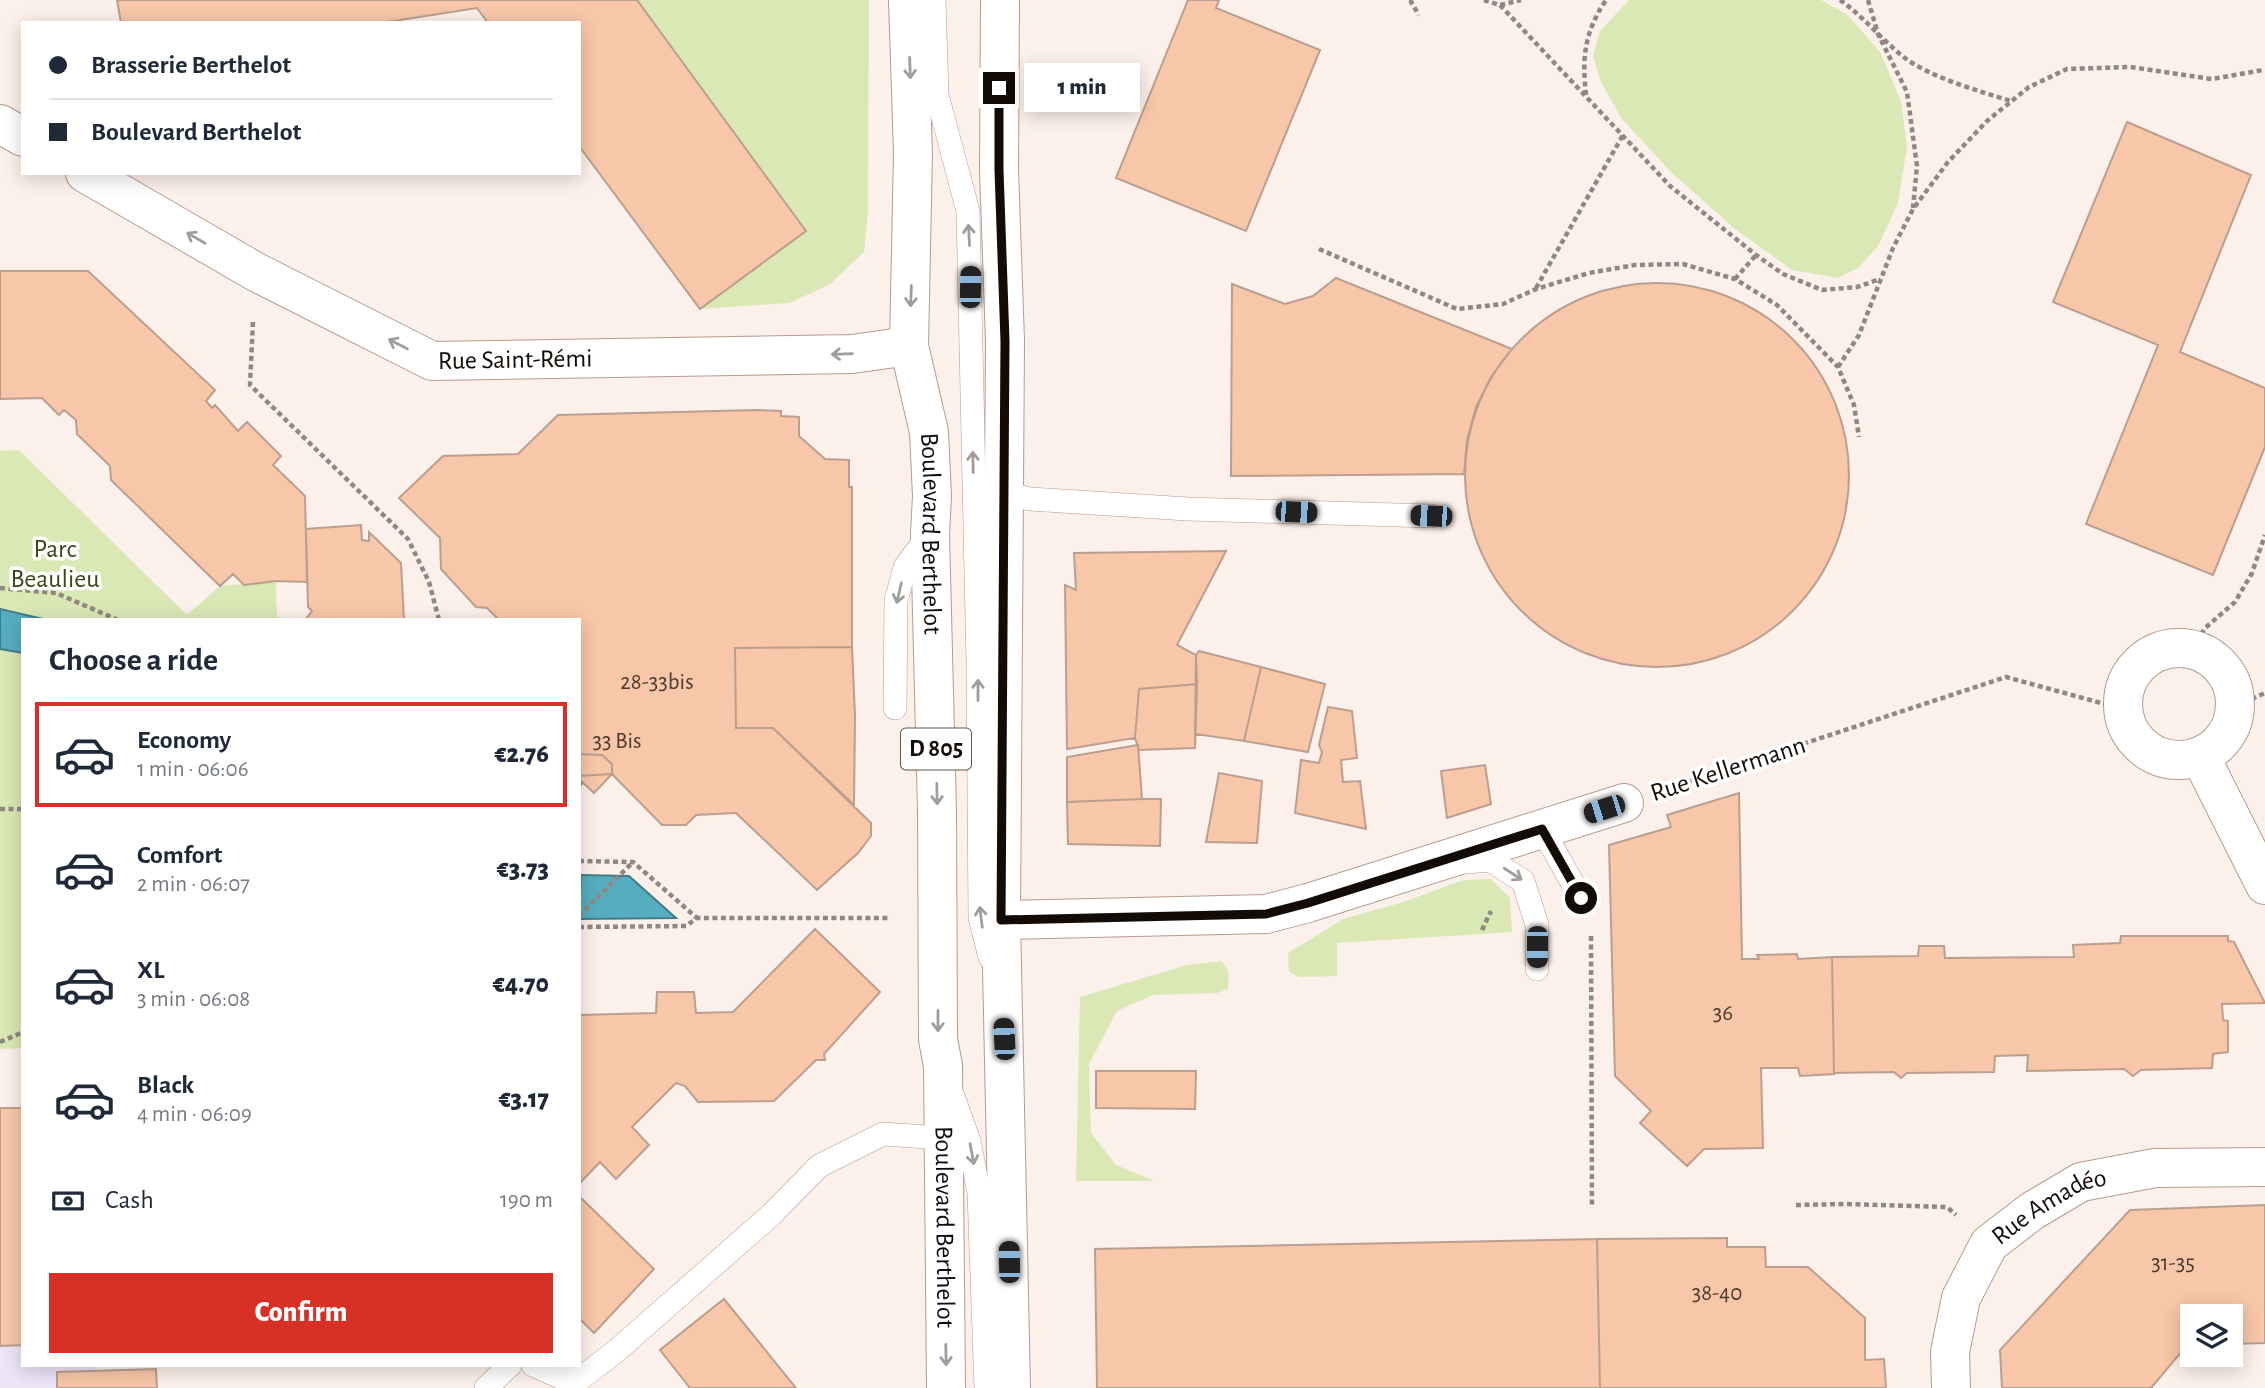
<!DOCTYPE html>
<html lang="en">
<head>
<meta charset="utf-8">
<style>
  body { margin:0; font-family:"Alegreya Sans",sans-serif; background:#f2f2f3; color:#1f2937; height:100vh; display:flex; flex-direction:column; font-size:26px; white-space:nowrap }
  * { box-sizing:border-box; margin:0 }
  p { font-size:23px; color:#747a83 }
  .icon { flex:none; width:38px; height:38px; fill:none; stroke:currentColor; stroke-width:2; stroke-linecap:round; stroke-linejoin:round }
  .map { position:relative; flex:1; overflow:hidden }
  .sheet { position:absolute; left:21px; top:618px; width:560px; height:749px; display:flex; flex-direction:column; background:#fff; border-radius:0px; box-shadow:0 4px 18px #0003 }
  .sheet>* { flex:none }
  .hud { position:absolute; left:21px; top:21px; width:560px; height:154px; border-radius:0px; box-shadow:0 4px 18px #0003; display:grid; align-content:center; height:154px; padding:0 28px; background:#fff }
  .buttons { position:absolute; left:2180px; top:1304px; display:grid; gap:14px }
  .buttons a { display:grid; place-items:center; width:63px; height:63px; border-radius:0px; background:#fff; box-shadow:0 4px 18px #0003; font-size:35px }
  .end { position:absolute; width:32px; height:32px; margin:-16px; border:9px solid #130b06; background:#fff; box-shadow:0 0 0 4px #fff }
  .from { border-radius:50% }
  .bubble { position:absolute; height:49px; border-radius:0px; background:#fff; box-shadow:0 4px 18px #0003; font-size:23px; font-weight:800; line-height:49px; text-align:center }
  .car { position:absolute; width:21px; height:42px; margin:-21px -10px; border-radius:9px; box-shadow:0 0 5px 2px #0007; background:linear-gradient(#222 24%,#8ab4d8 0 40%,#222 0 76%,#8ab4d8 0 86%,#222 0) }
  .hud b { display:flex; align-items:center; gap:24px; height:66px; font-size:26px }
  .hud b+b { border-top:2px solid #e0e1e3 }
  .hud i { width:18px; height:18px; background:#1f2937 }
  ul { padding:0; list-style:none }
  li { display:flex; align-items:center; gap:21px; height:105px; margin:0 14px 10px; padding:0 14px; border:4px solid transparent; border-radius:0px }
  li div { flex:1 }
  li b { display:block; font-size:26px }
  li em { font-style:normal; font-weight:800 }
  li.selected { border-color:#d93025 }
  li>.icon { width:63px; height:63px; stroke-width:1.5 }
  h2 { padding:0 28px; font-size:32px; line-height:84px }
  .pay { display:flex; align-items:center; gap:18px; height:77px; padding:0 28px; font-size:26px }
  .pay p { margin-inline-start:auto }
  .cta { display:flex; gap:14px; margin-top:auto; padding:14px 28px }
  .cta a { flex:1; height:80px; border-radius:0px; background:#d93025; color:#fff; font-size:28px; font-weight:800; line-height:80px; text-align:center }
  .map>svg:first-child { display:block }
  .industrial { fill:#eee4f9 }
  .green { fill:#dae8b6 }
  .water { fill:#56adbf; stroke:#427c88; stroke-width:2 }
  .building { fill:#f8c6a8; stroke:#ba9f90; stroke-width:2 }
  .lines { fill:none; stroke-linecap:round; stroke-linejoin:round }
  .lane-casing { stroke:#b69b8c; stroke-width:24 }
  .street-casing { stroke:#b69b8c; stroke-width:40 }
  .primary-casing { stroke:#b69b8c; stroke-width:40 }
  .path { stroke:#918681; stroke-width:4.5; stroke-dasharray:5 3.5; stroke-linecap:butt }
  .lane { stroke:#fff; stroke-width:23 }
  .street { stroke:#fff; stroke-width:38 }
  .primary { stroke:#fff; stroke-width:38 }
  .oneway { stroke:#a19d9b }
  .route { stroke:#130b06; stroke-width:9 }
  .labels { text-anchor:middle; dominant-baseline:central; stroke-width:7; stroke-linejoin:round; paint-order:stroke }
  .number-label { font-size:23px; fill:#4c3a2e }
  .shield { fill:#fff; stroke:#5a5451; stroke-width:2 }
  .shield-label { font-size:24px; font-weight:bold; fill:#130b06 }
  .street-label { font-size:26px; fill:#130b06; stroke:#fff }
  .park-label { font-size:26px; fill:#3c4617; stroke:#fff }
</style>
</head>
<body>
<div class="map">
<svg width="2265" height="1388" viewBox="0 0 2265 1388">
  <rect width="100%" height="100%" fill="#fcf0ea"/>
  <path class="industrial" d="M 0,1184 L 23,1185 L 23,1365 L 97,1365 L 97,1371 L 57,1388 L 0,1388 Z"/>
  <path class="green" d="M 637,0 L 869,0 L 868,213 L 864,252 L 830,284 L 790,303 L 700,309 L 806,231 Z
    M 1629,0 L 1821,0 L 1848,15 L 1880,52 L 1901,101 L 1907,147 L 1898,203 L 1878,246 L 1858,268 L 1838,278 L 1792,270 L 1735,229 L 1671,172 L 1622,119 L 1601,82 L 1593,56 L 1600,31 Z
    M 19,450 L 187,615 L 220,586 L 276,581 L 277,619 L 23,620 L 23,1048 L 0,1049 L 0,451 Z
    M 1491,879 L 1510,898 L 1512,932 L 1337,943 L 1337,976 L 1299,977 L 1289,972 L 1288,953 L 1343,919 L 1400,903 L 1464,880 Z
    M 1222,961 L 1229,973 L 1228,989 L 1217,993 L 1153,995 L 1117,1011 L 1089,1064 L 1091,1133 L 1116,1165 L 1155,1181 L 1076,1181 L 1080,997 L 1187,965 Z"/>
  <path class="water" d="M 0,609 L 43,619 L 23,620 L 23,653 L 0,649 Z
    M 581,875 L 629,876 L 676,918 L 579,919 Z"/>
  <path class="building" d="M 117,0 L 637,0 L 806,231 L 700,309 L 579,146 L 579,23 L 488,23 L 477,8 L 381,23 L 121,23 Z
    M 1188,0 L 1219,0 L 1216,8 L 1320,50 L 1246,231 L 1116,178 Z
    M 2127,122 L 2251,175 L 2180,352 L 2265,388 L 2265,447 L 2213,575 L 2086,524 L 2158,345 L 2053,302 Z
    M 0,271 L 88,271 L 215,390 L 206,401 L 212,408 L 215,405 L 238,431 L 247,422 L 281,456 L 273,465 L 305,496 L 307,582 L 276,581 L 244,585 L 233,574 L 220,586 L 111,480 L 110,466 L 77,434 L 76,420 L 64,410 L 59,415 L 42,398 L 0,399 Z
    M 1336,278 L 1512,349 L 1491,377 L 1476,407 L 1467,440 L 1464,474 L 1231,476 L 1232,284 L 1285,304 L 1313,296 Z
    M1465 475a192 192 0 1 1 384 0a192 192 0 1 1-384 0Z
    M 757,410 L 781,411 L 781,416 L 799,417 L 799,436 L 825,459 L 849,460 L 849,487 L 852,487 L 852,647 L 735,648 L 736,728 L 773,728 L 871,823 L 871,836 L 858,853 L 817,890 L 736,813 L 696,815 L 686,825 L 662,825 L 612,774 L 612,764 L 602,755 L 579,754 L 579,620 L 499,620 L 487,608 L 476,607 L 441,569 L 440,538 L 399,498 L 443,456 L 518,454 L 558,415 Z
    M 361,525 L 362,540 L 369,541 L 369,532 L 401,563 L 404,620 L 305,620 L 312,611 L 308,607 L 306,529 Z
    M 1226,551 L 1177,645 L 1196,655 L 1197,684 L 1139,689 L 1135,738 L 1067,749 L 1065,585 L 1076,590 L 1074,553 Z
    M 852,647 L 855,716 L 854,805 L 773,728 L 736,728 L 735,648 Z
    M 1199,651 L 1261,667 L 1244,741 L 1195,734 L 1196,655 Z
    M 1261,667 L 1325,684 L 1308,752 L 1244,741 Z
    M 1197,684 L 1195,748 L 1139,750 L 1135,738 L 1139,689 Z
    M 1328,707 L 1352,711 L 1357,758 L 1341,760 L 1343,782 L 1360,781 L 1366,829 L 1295,813 L 1301,760 L 1319,763 L 1322,752 L 1319,745 Z
    M 1138,745 L 1142,799 L 1067,802 L 1067,757 Z
    M 579,754 L 602,755 L 612,764 L 612,774 L 579,776 Z
    M 1485,765 L 1491,804 L 1447,818 L 1441,771 Z
    M 1219,773 L 1262,781 L 1257,843 L 1206,842 Z
    M 612,774 L 594,793 L 579,779 L 579,776 Z
    M 1739,793 L 1742,959 L 1759,959 L 1757,955 L 1797,954 L 1798,959 L 1832,957 L 1834,1074 L 1800,1076 L 1798,1068 L 1761,1068 L 1763,1148 L 1704,1149 L 1687,1166 L 1640,1123 L 1651,1111 L 1615,1076 L 1609,845 L 1671,827 L 1667,815 Z
    M 1142,799 L 1161,799 L 1160,846 L 1068,844 L 1067,802 Z
    M 815,929 L 880,992 L 824,1054 L 825,1060 L 816,1060 L 774,1101 L 698,1102 L 685,1086 L 676,1083 L 632,1127 L 649,1145 L 616,1179 L 600,1162 L 579,1184 L 579,1015 L 656,1013 L 657,992 L 694,992 L 696,1013 L 733,1012 Z
    M 2121,936 L 2228,936 L 2228,941 L 2234,942 L 2265,1003 L 2222,1004 L 2223,1020 L 2228,1021 L 2228,1052 L 2213,1054 L 2212,1068 L 2141,1070 L 2133,1076 L 2124,1069 L 2027,1071 L 2028,1055 L 1995,1056 L 1994,1072 L 1907,1073 L 1901,1078 L 1894,1072 L 1834,1073 L 1832,957 L 1918,956 L 1919,946 L 1944,946 L 1945,958 L 2074,957 L 2073,945 L 2120,943 Z
    M 1096,1071 L 1196,1071 L 1195,1109 L 1096,1108 Z
    M 0,1108 L 23,1108 L 23,1345 L 0,1346 Z
    M 579,1196 L 654,1269 L 594,1333 L 579,1318 Z
    M 2265,1205 L 2265,1343 L 2231,1344 L 2231,1316 L 2193,1316 L 2193,1345 L 2187,1345 L 2151,1388 L 2002,1388 L 2000,1350 L 2130,1210 Z
    M 1727,1238 L 1727,1247 L 1765,1247 L 1766,1267 L 1808,1267 L 1865,1318 L 1865,1360 L 1884,1359 L 1886,1388 L 1600,1388 L 1597,1239 Z
    M 1597,1239 L 1600,1388 L 1097,1388 L 1095,1249 Z
    M 724,1299 L 796,1388 L 690,1388 L 660,1350 Z
    M 156,1369 L 157,1388 L 57,1388 L 57,1372 Z"/>
  <g class="lines">
    <defs>
      <path id="lane" d="M 934,0 L 937,95 L 968,211 L 978,663 L 980,918 L 990,957
        M 1004,493 L 1030,499 L 1188,509 L 1431,516
        M 895,708 L 896,601 L 905,567 L 928,536
        M 1542,829 L 1581,898
        M 1466,862 L 1490,860 L 1523,881 L 1537,925 L 1537,969
        M 953,1096 L 969,1141 L 979,1193 L 986,1388
        M 533,1365 L 560,1377 L 581,1378 L 615,1352 L 771,1215 L 819,1166 L 883,1134 L 943,1138
        M 486,1388 L 510,1365"/>
      <g id="street">
        <path d="M 0,124 L 23,137"/>
        <path id="s1" d="M 85,173 L 256,272 L 432,361 L 852,354 L 909,346"/>
        <circle cx="2179" cy="704" r="56"/>
        <path d="M 2200,756 L 2265,885"/>
        <path d="M 1001,920 L 1266,914 L 1308,903 L 1624,803"/>
        <path id="s2" d="M 1951,1388 L 1950,1352 L 1961,1298 L 1989,1244 L 2032,1211 L 2081,1182 L 2155,1168 L 2265,1167"/>
      </g>
      <g id="primary">
        <path id="s3" d="M 908,0 L 913,154 L 909,346 L 929,432 L 932,496 L 930,534 L 937,811 L 938,1039 L 943,1066 L 946,1388"/>
        <path d="M 1000,0 L 999,170 L 1005,341 L 1001,920 L 1011,1388"/>
      </g>
    </defs>
    <use href="#lane" class="lane-casing"/>
    <use href="#street" class="street-casing"/>
    <use href="#primary" class="primary-casing"/>
    <path class="path" d="M 1412,0 L 1411,2 L 1419,15
      M 1484,0 L 1500,5 L 1521,0
      M 1840,0 C 1864,17 1882,40 1905,58 C 1932,78 1979,91 2011,101
      M 1868,0 L 1878,34 L 1907,92 L 1917,166 L 1913,208
      M 1500,5 L 1670,186 L 1756,255 L 1783,274 L 1822,290 L 1857,287 L 1880,279
      M 1586,95 C 1582,57 1584,33 1606,0
      M 1319,249 L 1457,309 L 1503,304 L 1536,289 L 1589,273 L 1635,265 L 1683,264 L 1735,279 L 1777,305 L 1838,367 L 1854,405 L 1859,437
      M 1735,279 L 1756,255
      M 1536,288 L 1623,135
      M 253,322 L 250,385 L 408,539 L 429,582 L 439,620
      M 1838,367 L 1859,335 L 1893,248 L 1913,209 L 1948,162 L 1987,121 L 2029,87 L 2067,69 L 2130,67 L 2212,79 L 2263,70
      M 0,588 L 56,593 L 118,620
      M 2195,650 L 2204,629 L 2235,602 L 2252,573 L 2265,535
      M 2236,706 L 2265,693
      M 579,785 L 582,782
      M 1666,789 L 2006,677 L 2123,709
      M 0,809 L 23,809
      M 579,861 L 633,862 L 697,918
      M 579,916 L 633,862
      M 579,927 L 686,926 L 697,918 L 891,918
      M 1482,930 L 1491,911
      M 1591,936 L 1592,1208
      M 0,1042 L 23,1032
      M 1796,1205 L 1845,1204 L 1947,1207 L 1956,1215"/>
    <use href="#lane" class="lane"/>
    <use href="#street" class="street"/>
    <use href="#primary" class="primary"/>
  </g>
  <defs><path id="oneway-shaft" d="M-6 0H5M1.5-3L5.5 0L1.5 3" fill="none" stroke-width="1.6" stroke-linecap="round" stroke-linejoin="round" transform="scale(1.75)"/></defs>
  <g class="oneway">
    <use href="#oneway-shaft" transform="translate(910 68) rotate(88)"/>
    <use href="#oneway-shaft" transform="translate(969 235) rotate(-93)"/>
    <use href="#oneway-shaft" transform="translate(196 238) rotate(-150)"/>
    <use href="#oneway-shaft" transform="translate(911 296) rotate(92)"/>
    <use href="#oneway-shaft" transform="translate(398 344) rotate(-153)"/>
    <use href="#oneway-shaft" transform="translate(842 354) rotate(178)"/>
    <use href="#oneway-shaft" transform="translate(973 462) rotate(-91)"/>
    <use href="#oneway-shaft" transform="translate(899 593) rotate(103)"/>
    <use href="#oneway-shaft" transform="translate(978 690) rotate(-90)"/>
    <use href="#oneway-shaft" transform="translate(937 794) rotate(89)"/>
    <use href="#oneway-shaft" transform="translate(1513 874) rotate(33)"/>
    <use href="#oneway-shaft" transform="translate(981 917) rotate(-97)"/>
    <use href="#oneway-shaft" transform="translate(938 1021) rotate(90)"/>
    <use href="#oneway-shaft" transform="translate(972 1154) rotate(79)"/>
    <use href="#oneway-shaft" transform="translate(946 1355) rotate(89)"/>
  </g>
  <g class="lines">
    <path class="route" d="M 999,88 L 999,170 L 1005,341 L 1001,920 L 1266,914 L 1308,903 L 1542,829 L 1581,898"/>
  </g>
  <g class="labels">
    <g class="number-label">
      <text x="657" y="682">28-33bis</text>
      <text x="617" y="741">33 Bis</text>
      <text x="1723" y="1013">36</text>
      <text x="2173" y="1263">31-35</text>
      <text x="1717" y="1293">38-40</text>
    </g>
    <rect class="shield" x="901" y="728.5" width="70" height="41" rx="5"/>
    <g class="shield-label">
      <text x="936" y="749">D 805</text>
    </g>
    <g class="street-label">
      <text stroke="none"><textPath href="#s1" startOffset="478">Rue Saint-Rémi</textPath></text>
      <text stroke="none"><textPath href="#s3" startOffset="536">Boulevard Berthelot</textPath></text>
      <text transform="translate(1728 769) rotate(-18)">Rue Kellermann</text>
      <text stroke="none"><textPath href="#s2" startOffset="224">Rue Amadéo</textPath></text>
      <text stroke="none"><textPath href="#s3" startOffset="1230">Boulevard Berthelot</textPath></text>
    </g>
    <g class="park-label">
      <text x="55" y="549">Parc<tspan x="55" dy="30">Beaulieu</tspan></text>
    </g>
  </g>
</svg>
<div class="buttons">
<a><svg class="icon" aria-label="layers" viewBox="0 0 24 24"><path d="M12 4l9 5-9 5-9-5zM3 14l9 5 9-5"/></svg></a>
</div>
<i class="end from" style="left:1581px;top:898px"></i>
<i class="end" style="left:999px;top:88px"></i>
<div class="bubble" style="left:1024px;top:63px;width:116px">1 min</div>
<i class="car" style="left:970px;top:287px;rotate:1deg"></i>
<i class="car" style="left:1296px;top:512px;rotate:92deg"></i>
<i class="car" style="left:1431px;top:516px;rotate:272deg"></i>
<i class="car" style="left:1604px;top:809px;rotate:252deg"></i>
<i class="car" style="left:1537px;top:947px;rotate:180deg"></i>
<i class="car" style="left:1004px;top:1039px;rotate:357deg"></i>
<i class="car" style="left:1009px;top:1262px;rotate:359deg"></i>
<div class="hud">
<b><i class="from"></i>Brasserie Berthelot</b>
<b><i></i>Boulevard Berthelot</b>
</div>
<section class="sheet">
<h2>Choose a ride</h2>
<ul>
<li class="selected"><svg class="icon" aria-label="car" viewBox="0 0 24 24"><path d="M5 17H2v-5l4-1 3-4h7l3 4 3 1v5h-3M9 17h6M6 11h13"/><circle cx="7" cy="17" r="2"/><circle cx="17" cy="17" r="2"/></svg><div><b>Economy</b><p>1 min · 06:06</p></div><em>€2.76</em></li>
<li><svg class="icon" aria-label="car" viewBox="0 0 24 24"><path d="M5 17H2v-5l4-1 3-4h7l3 4 3 1v5h-3M9 17h6M6 11h13"/><circle cx="7" cy="17" r="2"/><circle cx="17" cy="17" r="2"/></svg><div><b>Comfort</b><p>2 min · 06:07</p></div><em>€3.73</em></li>
<li><svg class="icon" aria-label="car" viewBox="0 0 24 24"><path d="M5 17H2v-5l4-1 3-4h7l3 4 3 1v5h-3M9 17h6M6 11h13"/><circle cx="7" cy="17" r="2"/><circle cx="17" cy="17" r="2"/></svg><div><b>XL</b><p>3 min · 06:08</p></div><em>€4.70</em></li>
<li><svg class="icon" aria-label="car" viewBox="0 0 24 24"><path d="M5 17H2v-5l4-1 3-4h7l3 4 3 1v5h-3M9 17h6M6 11h13"/><circle cx="7" cy="17" r="2"/><circle cx="17" cy="17" r="2"/></svg><div><b>Black</b><p>4 min · 06:09</p></div><em>€3.17</em></li>
</ul>
<div class="pay"><svg class="icon" aria-label="cash" viewBox="0 0 24 24"><path d="M3 7h18v10H3z"/><circle cx="12" cy="12" r="2"/></svg>Cash<p>190 m</p></div>
<div class="cta"><a>Confirm</a></div>
</section>
</div>
</body>
</html>
